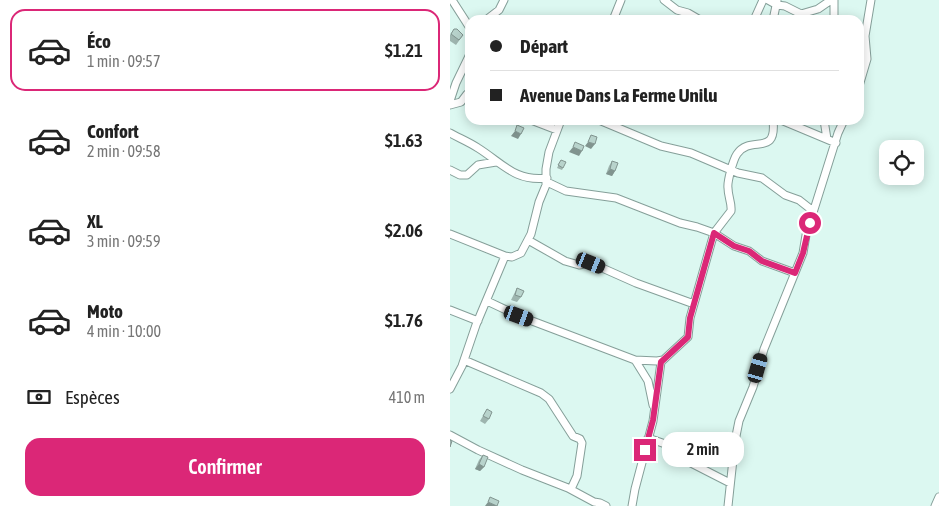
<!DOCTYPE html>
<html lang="fr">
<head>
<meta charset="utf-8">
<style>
  body { margin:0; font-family:"Asap Condensed",sans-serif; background:#f6f6f6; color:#222; height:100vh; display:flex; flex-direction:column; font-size:19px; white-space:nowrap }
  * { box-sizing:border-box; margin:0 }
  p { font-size:16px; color:#767676 }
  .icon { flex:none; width:28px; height:28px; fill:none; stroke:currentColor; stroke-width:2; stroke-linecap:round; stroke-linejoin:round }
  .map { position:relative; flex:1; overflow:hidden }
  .sheet { display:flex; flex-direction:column; background:#fff; width:450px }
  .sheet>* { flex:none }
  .hud { position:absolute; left:15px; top:15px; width:399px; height:110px; border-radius:15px; box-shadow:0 2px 12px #0003; display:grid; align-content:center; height:110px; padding:0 25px; background:#fff }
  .tools { position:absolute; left:429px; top:140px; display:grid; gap:10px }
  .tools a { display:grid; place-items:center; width:45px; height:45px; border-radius:10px; background:#fff; box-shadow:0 2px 12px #0003; font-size:25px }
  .end { position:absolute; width:22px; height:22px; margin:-11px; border:6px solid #db2777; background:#fff; box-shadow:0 0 0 2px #fff }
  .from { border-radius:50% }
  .bubble { position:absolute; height:35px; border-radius:15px; background:#fff; box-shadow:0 2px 12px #0003; font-size:16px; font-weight:600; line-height:35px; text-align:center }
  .car { position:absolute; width:15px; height:30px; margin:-15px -8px; border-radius:6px; box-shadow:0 0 4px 1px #0007; background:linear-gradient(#222 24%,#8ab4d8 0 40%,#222 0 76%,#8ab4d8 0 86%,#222 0) }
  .hud b { display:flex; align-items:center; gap:18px; height:48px; font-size:19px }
  .hud b+b { border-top:1px solid #e0e0e0 }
  .hud i { width:12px; height:12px; background:#222 }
  ul { padding:9px 0 0; list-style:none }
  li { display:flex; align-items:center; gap:15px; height:82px; margin:0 10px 8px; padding:0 15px; border:2px solid transparent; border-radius:15px }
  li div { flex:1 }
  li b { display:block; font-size:19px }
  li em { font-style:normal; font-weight:600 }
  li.selected { border-color:#db2777 }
  li>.icon { width:45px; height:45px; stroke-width:1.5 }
  .pay { display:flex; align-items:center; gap:12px; height:55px; padding:0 25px; font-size:19px }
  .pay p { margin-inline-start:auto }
  .button { display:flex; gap:10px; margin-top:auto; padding:10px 25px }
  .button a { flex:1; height:58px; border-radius:15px; background:#db2777; color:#fff; font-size:20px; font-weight:600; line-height:58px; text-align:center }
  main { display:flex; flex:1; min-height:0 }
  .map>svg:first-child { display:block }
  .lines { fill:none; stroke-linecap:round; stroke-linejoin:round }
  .minor-casing { stroke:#859f99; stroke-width:9 }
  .minor { stroke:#fff; stroke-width:7 }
  .wall { fill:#9eb5af }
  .shaded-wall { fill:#81948f }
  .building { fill:#b8d3cc; stroke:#81948f }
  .route { stroke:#db2777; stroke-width:6 }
</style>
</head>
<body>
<main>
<section class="sheet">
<ul>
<li class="selected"><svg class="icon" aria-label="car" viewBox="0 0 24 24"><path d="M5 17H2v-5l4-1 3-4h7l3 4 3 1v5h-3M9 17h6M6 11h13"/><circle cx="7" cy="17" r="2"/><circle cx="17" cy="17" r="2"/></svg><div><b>Éco</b><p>1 min · 09:57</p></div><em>$1.21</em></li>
<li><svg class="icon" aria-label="car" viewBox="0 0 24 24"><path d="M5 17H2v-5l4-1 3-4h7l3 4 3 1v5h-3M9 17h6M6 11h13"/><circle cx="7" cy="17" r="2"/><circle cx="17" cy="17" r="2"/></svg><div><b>Confort</b><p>2 min · 09:58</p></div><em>$1.63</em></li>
<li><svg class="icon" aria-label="car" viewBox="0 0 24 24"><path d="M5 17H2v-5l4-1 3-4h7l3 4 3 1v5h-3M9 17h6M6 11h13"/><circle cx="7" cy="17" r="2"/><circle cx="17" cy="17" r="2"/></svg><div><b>XL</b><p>3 min · 09:59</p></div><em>$2.06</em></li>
<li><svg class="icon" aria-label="car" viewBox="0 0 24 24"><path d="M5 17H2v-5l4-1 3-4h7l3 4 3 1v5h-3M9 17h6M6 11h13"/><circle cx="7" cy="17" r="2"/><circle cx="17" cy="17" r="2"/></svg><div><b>Moto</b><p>4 min · 10:00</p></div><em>$1.76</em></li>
</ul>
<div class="pay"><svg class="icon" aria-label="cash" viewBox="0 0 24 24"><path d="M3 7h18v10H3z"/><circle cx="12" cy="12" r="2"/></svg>Espèces<p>410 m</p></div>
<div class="button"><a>Confirmer</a></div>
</section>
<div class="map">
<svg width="489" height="506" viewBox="0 0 489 506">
  <rect width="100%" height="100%" fill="#dcf8f1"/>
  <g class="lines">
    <defs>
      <path id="minor" d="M 2,0 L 20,28
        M 214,0 L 227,10 L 238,13 L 250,20
        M 318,0 L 327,5 L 335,6 L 351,14 L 368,9 L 381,0
        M 36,20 L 49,10 L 54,0
        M 163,20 L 171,0
        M 304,20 L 313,0
        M 323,20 L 327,1
        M 384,20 L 384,0
        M 409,86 L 417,59 L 415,36 L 421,0
        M 0,101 L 6,83 L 20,54
        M 0,105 L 11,102 L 17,94 L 20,95
        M 81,120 L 107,130
        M 149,120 L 211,146 L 241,153 L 288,173 L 312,178 L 335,195 L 349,200 L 363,211
        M 331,120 L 386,143
        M 374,120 L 377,139
        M 0,133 C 9,138 19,142 28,148 C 52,163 65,182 97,178
        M 0,170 L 10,175 L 17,175 L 28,165 L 46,162
        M 97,182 L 116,191 L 166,198 L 230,223 L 247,227 L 264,233 L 284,246 L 299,251 L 312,261 L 345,273
        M 0,234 L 55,256
        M 78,240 L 115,261 L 129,265 L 141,263 L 186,283 L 244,304
        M 37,301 L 69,316 L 185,360 L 198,381 L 203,405
        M 0,310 L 28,321
        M 14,360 L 91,393 L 99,399 L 123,436 L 130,439 L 132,443 L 127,476 L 121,489
        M 185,360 L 207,361 L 213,360
        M 0,389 L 12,366 L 26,325 L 55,256 L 62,257 L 71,253 L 81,234 L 89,202 L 96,185 L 96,169 L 99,152 L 111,120
        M 0,435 L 28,450 L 72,470 L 118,488 L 144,502 L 150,503 L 156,506
        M 198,438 L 221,446 L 235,460 L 280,483
        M 182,506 L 185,489 L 203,421 L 211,362 L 238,337 L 240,318 L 264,233 L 281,211 C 282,203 278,197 278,188 C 277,182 283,160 287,154 C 301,134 327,158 323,120
        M 278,506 L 285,441 L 289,421 L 303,387 L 314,349 L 353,253 L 356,235 L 388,133 L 394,120
        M 485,506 L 489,497"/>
    </defs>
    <use href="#minor" class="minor-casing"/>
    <use href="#minor" class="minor"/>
  </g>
  <path class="wall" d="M 4,29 L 13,35 L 6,45 L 0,41 L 0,35 Z
    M 111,160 L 113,168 L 112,170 L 107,168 Z
    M 162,161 L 165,171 L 162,176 L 156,174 L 159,166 Z
    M 67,288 L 71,297 L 67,302 L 61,300 Z
    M 37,409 L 39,419 L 35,424 L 30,421 Z
    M 33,455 L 34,467 L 30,471 L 25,469 L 29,460 Z"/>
  <path class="shaded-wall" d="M 65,131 L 71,134 L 68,139 L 61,136 Z
    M 138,142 L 145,144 L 141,149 L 135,146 Z
    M 123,147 L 132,151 L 129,156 L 119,152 Z
    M 160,169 L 165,171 L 162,176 L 156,174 Z
    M 29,464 L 34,467 L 30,471 L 25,469 Z
    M 38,502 L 47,506 L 35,506 Z"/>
  <path class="building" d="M 4,29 L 7,29 L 13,35 L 9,40 L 1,34 Z
    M 67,125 L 74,128 L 71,134 L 65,131 Z
    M 141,135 L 147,137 L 145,144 L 138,142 Z
    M 125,142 L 134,146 L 132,151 L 123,147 Z
    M 111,160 L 116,162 L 113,168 L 108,165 Z
    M 162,161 L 168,163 L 165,171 L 160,169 Z
    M 67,288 L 74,291 L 71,297 L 65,295 Z
    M 37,409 L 42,412 L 39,419 L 33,416 Z
    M 0,440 L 2,441 L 0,447 Z
    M 33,455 L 38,457 L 34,467 L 29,464 Z
    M 40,497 L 49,501 L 47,506 L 38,502 Z"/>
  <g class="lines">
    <path class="route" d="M 195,450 L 203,420 L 211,362 L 238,337 L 240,318 L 264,233 L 284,246 L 299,251 L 312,261 L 345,273 L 353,253 L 360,223"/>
  </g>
</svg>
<div class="tools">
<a><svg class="icon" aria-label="locate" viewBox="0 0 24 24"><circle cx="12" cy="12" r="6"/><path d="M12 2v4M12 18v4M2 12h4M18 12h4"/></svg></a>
</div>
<i class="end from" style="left:360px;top:223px"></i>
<i class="end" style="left:195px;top:450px"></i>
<div class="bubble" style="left:212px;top:432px;width:82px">2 min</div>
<i class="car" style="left:141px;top:263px;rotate:112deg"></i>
<i class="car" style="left:69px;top:316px;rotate:110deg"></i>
<i class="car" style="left:308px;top:368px;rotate:16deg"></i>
<div class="hud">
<b><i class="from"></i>Départ</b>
<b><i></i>Avenue Dans La Ferme Unilu</b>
</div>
</div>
</main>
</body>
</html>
